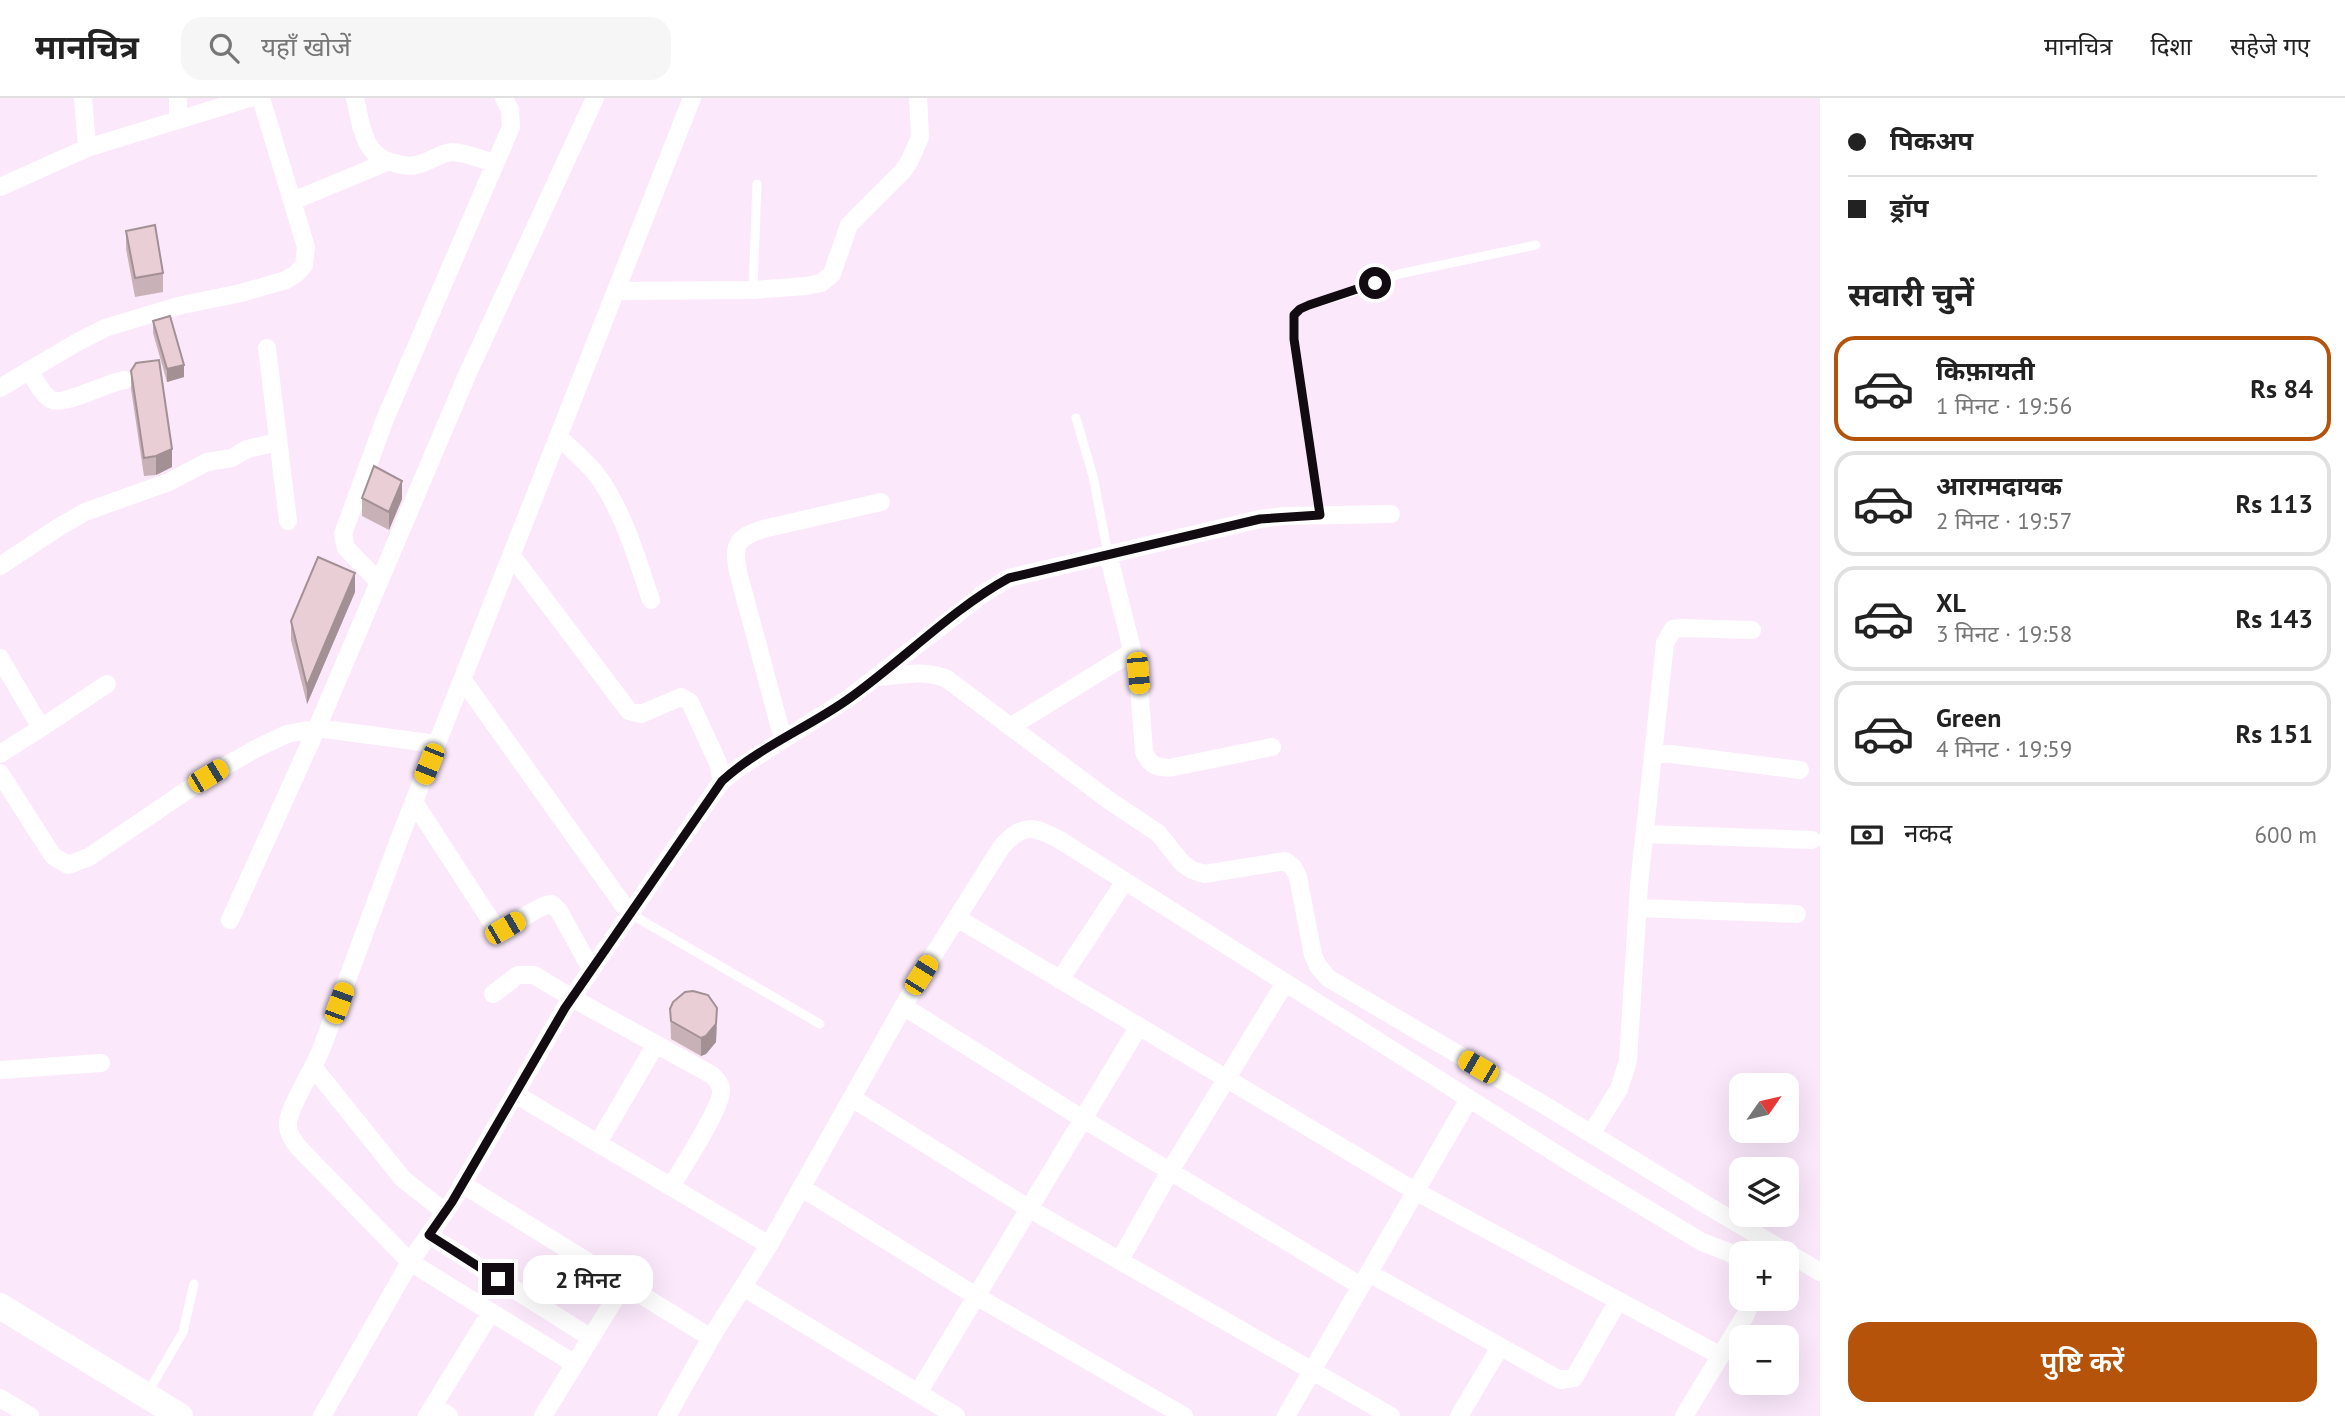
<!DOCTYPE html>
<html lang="hi">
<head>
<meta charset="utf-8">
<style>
  body { margin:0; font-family:"PT Sans","Noto Sans Devanagari",sans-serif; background:#f6f6f6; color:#222; height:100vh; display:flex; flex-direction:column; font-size:26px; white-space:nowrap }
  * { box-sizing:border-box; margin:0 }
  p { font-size:23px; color:#767676 }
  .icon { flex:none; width:38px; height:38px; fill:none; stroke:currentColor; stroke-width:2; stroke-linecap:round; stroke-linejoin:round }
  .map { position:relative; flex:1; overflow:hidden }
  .sheet { display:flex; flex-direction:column; background:#fff; width:525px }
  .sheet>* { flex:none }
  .banner { display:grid; align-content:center; height:154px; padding:0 28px; background:#fff }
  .needle { width:46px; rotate:56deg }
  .tools { position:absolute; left:1729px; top:975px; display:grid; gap:14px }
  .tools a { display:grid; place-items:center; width:70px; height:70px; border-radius:14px; background:#fff; box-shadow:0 7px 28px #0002; font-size:35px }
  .end { position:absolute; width:32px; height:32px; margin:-16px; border:9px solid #120c12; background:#fff; box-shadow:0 0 0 4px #fff }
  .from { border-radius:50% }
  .bubble { position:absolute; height:49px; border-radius:21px; background:#fff; box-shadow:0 7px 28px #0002; font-size:23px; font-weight:600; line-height:49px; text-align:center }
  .car { position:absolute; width:21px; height:42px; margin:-21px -10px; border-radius:9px; box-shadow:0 0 5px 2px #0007; background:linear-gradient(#f5c518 24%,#345 0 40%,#f5c518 0 76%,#345 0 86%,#f5c518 0) }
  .banner b { display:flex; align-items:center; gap:24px; height:66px; font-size:26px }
  .banner b+b { border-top:2px solid #e0e0e0 }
  .banner i { width:18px; height:18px; background:#222 }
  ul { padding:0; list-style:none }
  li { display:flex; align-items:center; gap:21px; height:105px; margin:0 14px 10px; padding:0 14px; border:4px solid #e0e0e0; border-radius:21px }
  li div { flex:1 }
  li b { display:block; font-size:26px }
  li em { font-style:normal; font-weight:600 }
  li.selected { border-color:#b45309 }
  li>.icon { width:63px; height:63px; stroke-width:1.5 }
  h2 { padding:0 28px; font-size:32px; line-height:84px }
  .pay { display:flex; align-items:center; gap:18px; height:77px; padding:0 28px; font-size:26px }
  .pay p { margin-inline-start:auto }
  .button { display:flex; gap:14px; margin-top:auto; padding:14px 28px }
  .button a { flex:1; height:80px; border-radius:21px; background:#b45309; color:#fff; font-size:28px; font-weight:600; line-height:80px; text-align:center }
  header { display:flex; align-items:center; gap:42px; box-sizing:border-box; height:98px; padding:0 35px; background:#fff; border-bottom:2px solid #e0e0e0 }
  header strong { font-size:33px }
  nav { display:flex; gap:38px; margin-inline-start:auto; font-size:24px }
  .search { width:490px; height:63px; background:#f6f6f6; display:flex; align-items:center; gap:18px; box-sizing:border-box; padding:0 24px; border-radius:21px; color:#767676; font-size:26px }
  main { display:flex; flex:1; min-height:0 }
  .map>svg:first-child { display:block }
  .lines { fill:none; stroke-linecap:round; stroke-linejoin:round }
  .lane { stroke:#fff; stroke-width:9 }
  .street { stroke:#fff; stroke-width:18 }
  .secondary { stroke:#fff; stroke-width:26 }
  .wall { fill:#c8b1b7 }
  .shaded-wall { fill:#a39095 }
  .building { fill:#e9ced5; stroke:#a39095; stroke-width:2 }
  .route { stroke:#120c12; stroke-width:9 }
</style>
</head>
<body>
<header>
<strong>मानचित्र</strong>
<div class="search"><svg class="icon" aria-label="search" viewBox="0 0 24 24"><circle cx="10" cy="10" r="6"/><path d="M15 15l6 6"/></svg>यहाँ खोजें</div>
<nav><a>मानचित्र</a><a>दिशा</a><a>सहेजे गए</a></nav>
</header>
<main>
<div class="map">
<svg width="1820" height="1318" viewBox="0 0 1820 1318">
  <rect width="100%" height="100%" fill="#fbe9fb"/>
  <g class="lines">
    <path class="lane" d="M 753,192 L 757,86
      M 1076,320 L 1093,378 L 1108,456
      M 1320,417 L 1294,241 L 1294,217 L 1300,211 L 1309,207 L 1350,195 L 1399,176 L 1536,147
      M 629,815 L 820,926
      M 147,1296 L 183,1234 L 194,1186"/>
    <path class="street" d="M 83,0 L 87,50
      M 178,0 L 178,22
      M 355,0 C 361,26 363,59 394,65 C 401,67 409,69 416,67 C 429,65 439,55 452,54 C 465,54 482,62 494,65
      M 0,89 L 87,50 L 250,0
      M 293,103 L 387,64
      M 616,193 L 753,192 L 806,188 L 821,185 L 832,176 L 849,127 L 903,73 L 910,62 L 920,39 L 918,0
      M 267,250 L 288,423
      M 29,272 C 35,281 42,297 52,302 C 64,308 108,284 125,282
      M 0,290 L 74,246 L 105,230 L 178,208 L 241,195 L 286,182 L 296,176 L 304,167 L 306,149 L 261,0
      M 559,339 C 571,351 586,363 597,377 C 624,414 636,459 651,502
      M 1108,456 L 1138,575 L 1144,654 C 1150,667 1155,669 1169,670 L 1272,649
      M 512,458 L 629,613 L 641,616 L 681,599 L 690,604 L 718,665 L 722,683
      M 0,468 L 59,429 L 85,414 L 169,384 L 207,364 L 232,360 L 247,351 L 278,344
      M 379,484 L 346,450 L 343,436 L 385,321 L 511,29 L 510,12 L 504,0
      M 0,560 L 41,630 L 0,656
      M 878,579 C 901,577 925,571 947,581 L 1110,703 L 1158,735 L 1182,765 L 1192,772 L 1204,776 L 1285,763 L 1293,769 L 1298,779 L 1313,857 L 1318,868 L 1328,880 L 1546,1008 L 1705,1106 L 1820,1174
      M 463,582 L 629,815
      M 1010,629 L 1132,554
      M 41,630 L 107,586
      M 783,641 L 738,474 C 733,446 736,440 763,431 L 881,404
      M 1654,654 L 1800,672
      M 0,675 L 53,758 L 68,767 L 89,759 L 208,678 L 257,650 L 287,636 L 317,630 L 437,646
      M 414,704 L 493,826 L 497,829 C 516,831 532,808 552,806 L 559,813 L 591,871
      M 1645,736 L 1812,742
      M 1638,810 L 1797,816
      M 957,820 L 1415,1093 L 1721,1258
      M 230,822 L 317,630 L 467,277 L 595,0
      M 1060,882 L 1125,783
      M 493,896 L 518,877 L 534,877 L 572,900 L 712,977 C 716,981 720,985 721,991 C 724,1007 681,1071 671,1089
      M 903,908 L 1083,1021 L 1361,1188
      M 314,970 L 403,1081 L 445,1114
      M 0,972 L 101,965
      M 515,996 L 769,1147
      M 852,1000 L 1028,1110 L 1391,1318
      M 1591,1036 L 1619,991 L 1628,963 L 1639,787 L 1665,545 L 1673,531 L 1682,530 L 1752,532
      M 598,1045 L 656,946
      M 462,1086 L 711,1240
      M 802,1090 L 976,1198 L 1184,1318
      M 429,1137 L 591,1240
      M 1120,1162 L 1170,1073 L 1285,885
      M 1369,1175 L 1560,1282 L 1574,1280 L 1618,1203
      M 743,1189 L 956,1318
      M 575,1266 L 410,1164 L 299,1050 C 293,1042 287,1035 288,1024 C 291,1005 313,972 321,952 L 400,739 L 692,0
      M 918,1295 L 1139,928
      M 0,1300 L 30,1318
      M 433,1308 L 449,1318
      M 322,1318 L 410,1164 L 452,1104 L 565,910 L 712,697 L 722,683 L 740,669 L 849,600 L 983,496 L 1009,480 L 1260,421 L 1284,418 L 1391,416
      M 427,1318 L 491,1214
      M 543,1318 L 624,1186
      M 667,1318 L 711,1240 L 769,1147 L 921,877 L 1002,748 C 1024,725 1033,728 1060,742 L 1574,1067 L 1702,1144 L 1728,1154 L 1741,1162
      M 1286,1318 L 1469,1001
      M 1459,1318 L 1500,1249
      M 1684,1318 L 1746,1216 L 1752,1200"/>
    <path class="secondary" d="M 0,1208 L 180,1318"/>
  </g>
  <path class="wall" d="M 126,133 L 163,175 L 163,194 L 135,199 L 126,151 Z
    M 153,223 L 184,279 L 167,284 L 153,235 Z
    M 131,273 L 172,369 L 156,377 L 144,378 L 131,291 Z
    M 362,400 L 402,401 L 389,432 L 362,418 Z
    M 355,494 L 307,606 L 291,542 L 291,523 Z
    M 670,911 L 717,928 L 716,944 L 706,956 L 701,958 L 671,941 Z"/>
  <path class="shaded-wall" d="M 184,267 L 184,279 L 167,284 L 167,271 Z
    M 172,351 L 172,369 L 156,377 L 156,358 Z
    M 402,383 L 402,401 L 389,432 L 389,414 Z
    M 355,475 L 355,494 L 307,606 L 307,588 Z
    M 717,910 L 716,944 L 706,956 L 701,958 L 701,940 Z"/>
  <path class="building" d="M 155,127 L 163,175 L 135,180 L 126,133 Z
    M 170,218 L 184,267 L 167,271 L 153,223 Z
    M 159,262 L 172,351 L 156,358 L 144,360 L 131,273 L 136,265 Z
    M 374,368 L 402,383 L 389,414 L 362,400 Z
    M 318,459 L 355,475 L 307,588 L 291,523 Z
    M 693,893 L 708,897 L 717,910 L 716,926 L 706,938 L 701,940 L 671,923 L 670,911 L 673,904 L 685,894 Z"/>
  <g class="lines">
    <path class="route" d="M 498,1181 L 429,1137 L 452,1104 L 565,910 L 722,683 C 758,650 807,630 847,602 C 901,564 952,511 1009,480 L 1260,421 L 1320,417 L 1294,241 L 1294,217 L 1300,211 L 1309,207 L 1375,185"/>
  </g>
</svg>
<div class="tools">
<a><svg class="needle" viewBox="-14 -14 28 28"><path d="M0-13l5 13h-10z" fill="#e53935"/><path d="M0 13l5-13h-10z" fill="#767676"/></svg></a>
<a><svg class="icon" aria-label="layers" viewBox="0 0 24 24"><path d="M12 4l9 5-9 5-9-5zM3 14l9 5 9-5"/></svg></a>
<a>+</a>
<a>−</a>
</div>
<i class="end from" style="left:1375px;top:185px"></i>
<i class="end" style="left:498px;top:1181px"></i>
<div class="bubble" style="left:523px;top:1157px;width:130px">2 मिनट</div>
<i class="car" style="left:1138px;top:575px;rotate:175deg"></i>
<i class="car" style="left:429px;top:666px;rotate:202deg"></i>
<i class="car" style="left:208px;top:678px;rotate:59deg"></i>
<i class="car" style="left:505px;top:830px;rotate:60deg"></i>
<i class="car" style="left:921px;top:877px;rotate:32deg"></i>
<i class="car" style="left:339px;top:905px;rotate:20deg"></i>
<i class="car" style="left:1478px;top:969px;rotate:300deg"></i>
</div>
<section class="sheet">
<div class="banner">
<b><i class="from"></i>पिकअप</b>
<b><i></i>ड्रॉप</b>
</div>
<h2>सवारी चुनें</h2>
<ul>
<li class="selected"><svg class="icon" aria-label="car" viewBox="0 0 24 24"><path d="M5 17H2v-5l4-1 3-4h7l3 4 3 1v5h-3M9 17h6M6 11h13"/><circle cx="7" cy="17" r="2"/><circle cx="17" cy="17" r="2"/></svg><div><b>किफ़ायती</b><p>1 मिनट · 19:56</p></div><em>Rs 84</em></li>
<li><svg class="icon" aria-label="car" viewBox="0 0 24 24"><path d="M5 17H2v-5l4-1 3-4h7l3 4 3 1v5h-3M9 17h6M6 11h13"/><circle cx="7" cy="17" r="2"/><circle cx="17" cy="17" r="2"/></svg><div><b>आरामदायक</b><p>2 मिनट · 19:57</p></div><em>Rs 113</em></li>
<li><svg class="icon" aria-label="car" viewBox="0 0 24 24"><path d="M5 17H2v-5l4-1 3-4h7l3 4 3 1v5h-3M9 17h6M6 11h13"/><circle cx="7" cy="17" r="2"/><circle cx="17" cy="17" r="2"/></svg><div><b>XL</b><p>3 मिनट · 19:58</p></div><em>Rs 143</em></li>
<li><svg class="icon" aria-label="car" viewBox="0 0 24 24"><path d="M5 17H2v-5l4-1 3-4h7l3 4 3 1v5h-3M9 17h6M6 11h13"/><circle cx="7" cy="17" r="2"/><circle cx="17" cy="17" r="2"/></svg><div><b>Green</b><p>4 मिनट · 19:59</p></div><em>Rs 151</em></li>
</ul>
<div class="pay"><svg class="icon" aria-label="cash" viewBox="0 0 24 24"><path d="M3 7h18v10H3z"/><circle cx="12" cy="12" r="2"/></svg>नकद<p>600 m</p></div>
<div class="button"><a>पुष्टि करें</a></div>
</section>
</main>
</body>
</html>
